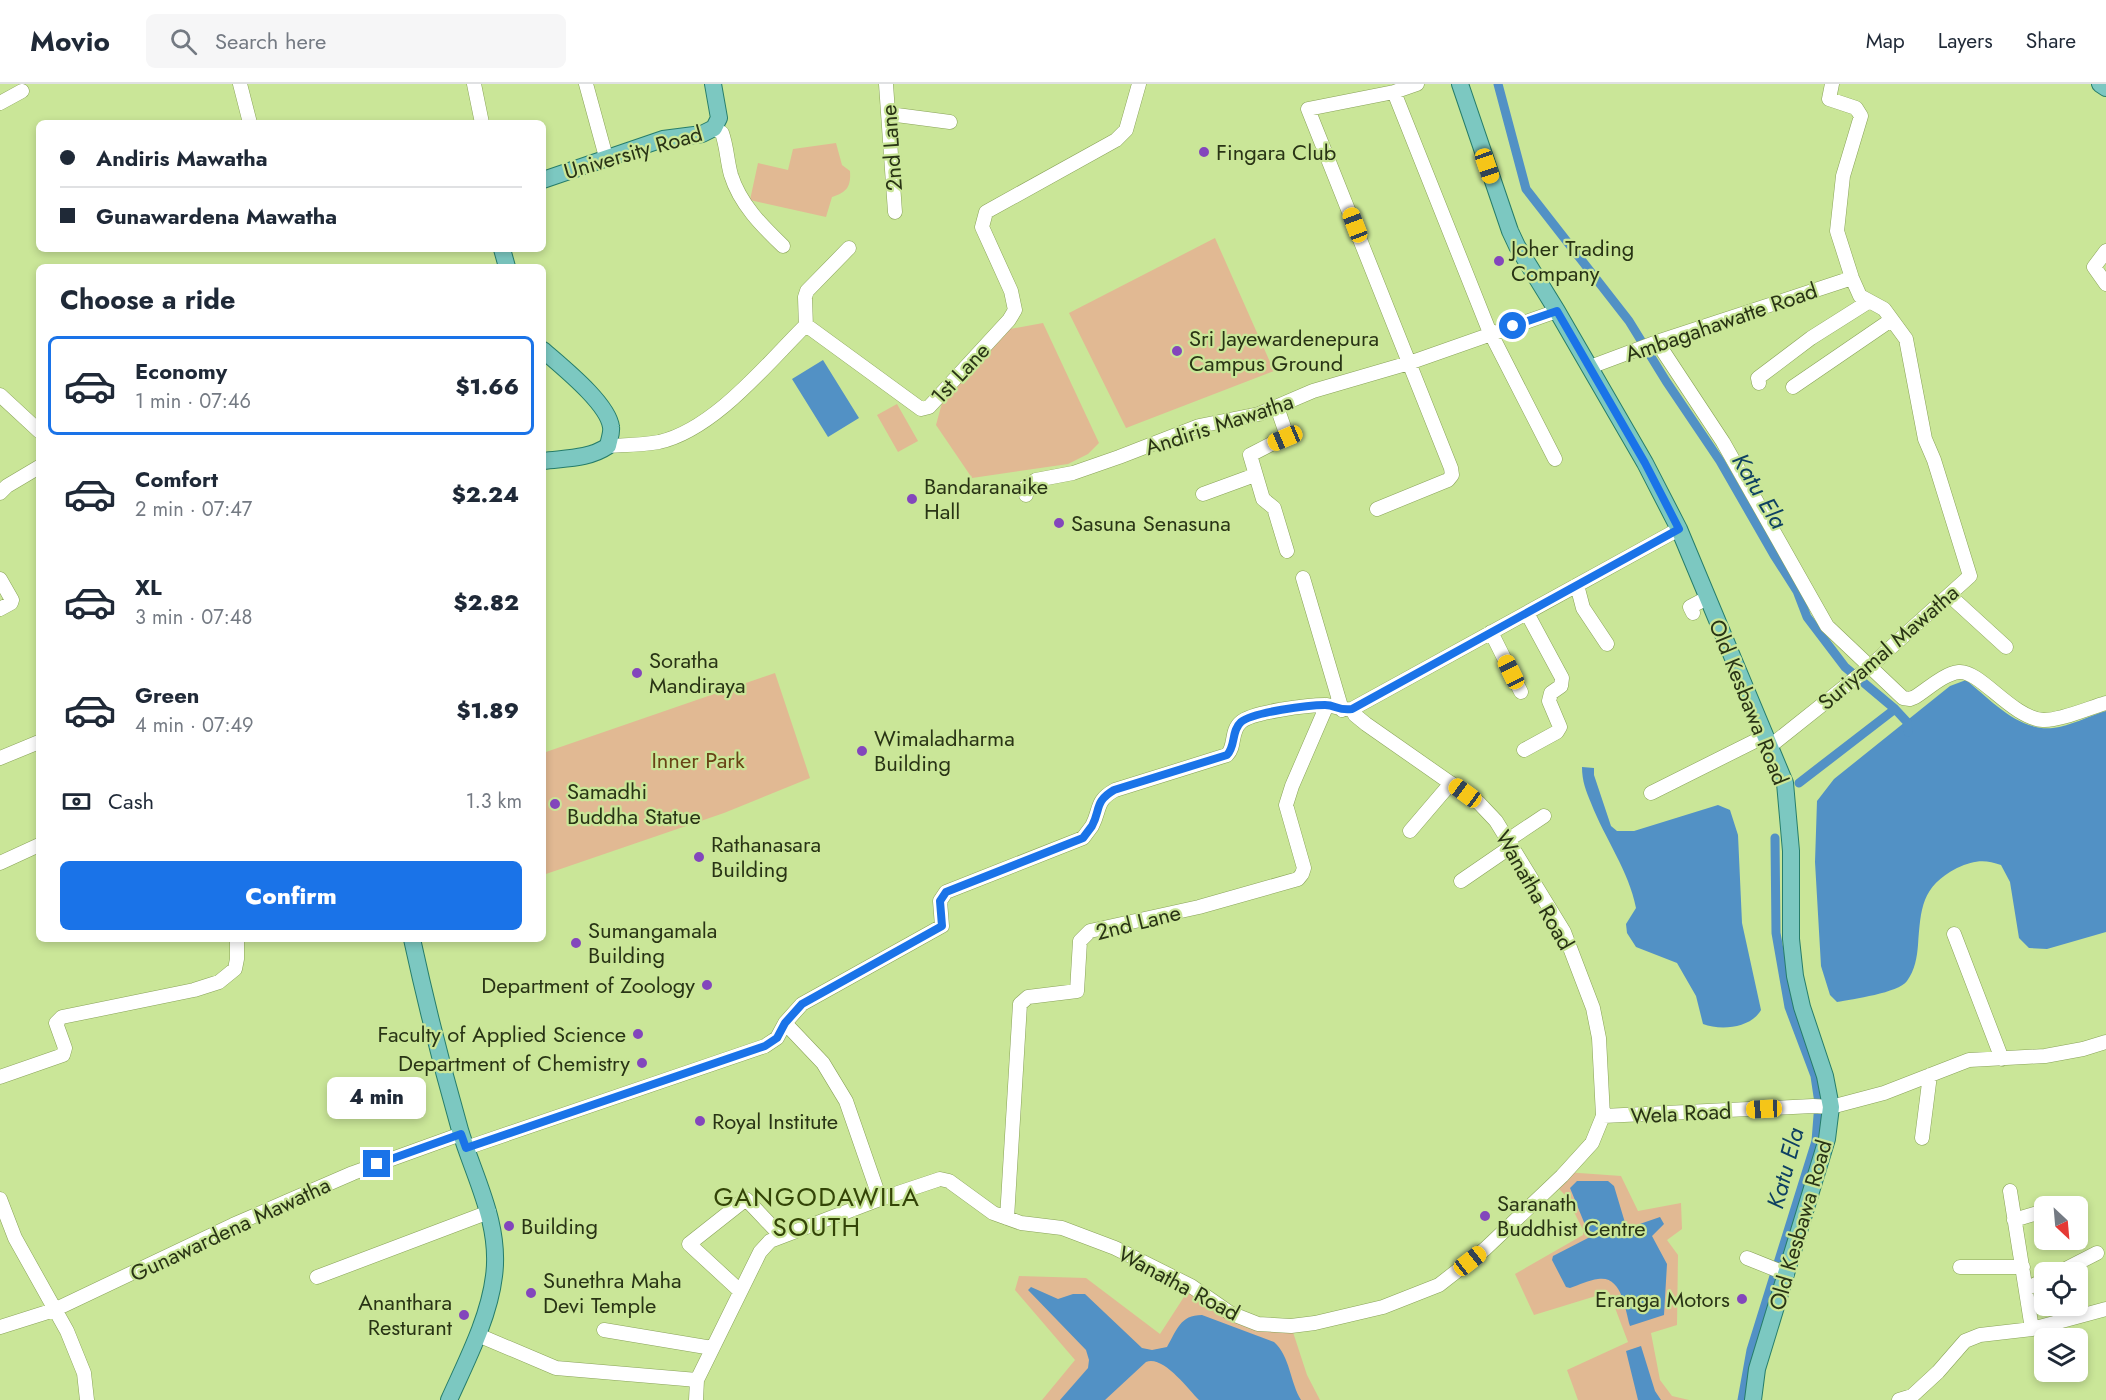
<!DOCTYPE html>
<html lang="en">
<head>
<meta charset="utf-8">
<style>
  body { margin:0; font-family:Jost,sans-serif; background:#f6f6f7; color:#1f2937; height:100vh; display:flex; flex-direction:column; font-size:22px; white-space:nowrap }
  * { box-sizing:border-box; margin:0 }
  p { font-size:20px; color:#747a83 }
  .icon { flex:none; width:33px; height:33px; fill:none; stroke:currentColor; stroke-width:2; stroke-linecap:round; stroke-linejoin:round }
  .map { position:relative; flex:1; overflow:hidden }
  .drawer { position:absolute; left:36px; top:180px; width:510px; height:678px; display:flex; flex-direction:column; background:#fff; border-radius:9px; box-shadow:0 3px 9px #0003 }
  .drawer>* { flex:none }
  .guide { position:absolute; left:36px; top:36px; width:510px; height:132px; border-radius:9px; box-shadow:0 3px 9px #0003; display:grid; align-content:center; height:132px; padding:0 24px; background:#fff }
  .needle { width:39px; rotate:154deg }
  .tools { position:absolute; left:2034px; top:1112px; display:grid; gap:12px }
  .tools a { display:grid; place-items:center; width:54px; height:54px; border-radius:9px; background:#fff; box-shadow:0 3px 9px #0003; font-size:30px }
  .end { position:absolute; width:27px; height:27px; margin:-14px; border:8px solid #1a73e8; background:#fff; box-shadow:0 0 0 3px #fff }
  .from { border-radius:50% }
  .bubble { position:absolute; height:42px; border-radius:9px; background:#fff; box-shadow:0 3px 9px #0003; font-size:20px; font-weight:800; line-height:42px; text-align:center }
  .car { position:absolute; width:18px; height:36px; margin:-18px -9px; border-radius:8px; box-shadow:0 0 4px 2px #0007; background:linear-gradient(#f5c518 24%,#345 0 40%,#f5c518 0 76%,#345 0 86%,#f5c518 0) }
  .guide b { display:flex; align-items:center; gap:21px; height:57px; font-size:22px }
  .guide b+b { border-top:2px solid #e0e1e3 }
  .guide i { width:15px; height:15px; background:#1f2937 }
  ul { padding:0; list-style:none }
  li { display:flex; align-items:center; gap:18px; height:99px; margin:0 12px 9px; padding:0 12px; border:3px solid transparent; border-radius:9px }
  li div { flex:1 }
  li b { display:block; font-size:22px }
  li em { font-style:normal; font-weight:800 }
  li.current { border-color:#1a73e8 }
  li>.icon { width:54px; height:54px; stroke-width:1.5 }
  h2 { padding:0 24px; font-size:27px; line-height:72px }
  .pay { display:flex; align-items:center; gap:15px; height:66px; padding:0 24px; font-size:22px }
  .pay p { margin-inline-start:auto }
  .button { display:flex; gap:12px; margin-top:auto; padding:12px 24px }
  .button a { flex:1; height:69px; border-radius:9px; background:#1a73e8; color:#fff; font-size:24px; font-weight:800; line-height:69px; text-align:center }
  header { display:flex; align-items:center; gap:36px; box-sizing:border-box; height:84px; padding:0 30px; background:#fff; border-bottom:2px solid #e0e1e3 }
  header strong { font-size:28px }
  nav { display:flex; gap:33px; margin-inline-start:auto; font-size:21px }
  .search { width:420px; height:54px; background:#f6f6f7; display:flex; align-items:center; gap:15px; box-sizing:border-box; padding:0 21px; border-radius:9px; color:#747a83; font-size:22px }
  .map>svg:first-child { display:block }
  .green { fill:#e1b993 }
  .water { fill:#5291c5 }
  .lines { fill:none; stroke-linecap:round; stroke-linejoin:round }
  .canal { stroke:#5291c5; stroke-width:9 }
  .minor-casing { stroke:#89a358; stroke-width:15 }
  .major-casing { stroke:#267d6a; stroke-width:18 }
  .minor { stroke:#fff; stroke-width:14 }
  .major { stroke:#7cc8c1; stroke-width:16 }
  .route { stroke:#1a73e8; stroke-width:8 }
  .poi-dot { fill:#8346bc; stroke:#cae698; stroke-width:2 }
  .labels { text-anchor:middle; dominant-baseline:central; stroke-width:4.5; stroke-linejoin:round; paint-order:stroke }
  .street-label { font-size:22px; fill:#293415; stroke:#cae698 }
  .poi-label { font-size:22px; fill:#293415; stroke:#cae698; text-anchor:start }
  .park-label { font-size:22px; fill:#694216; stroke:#cae698 }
  .water-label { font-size:24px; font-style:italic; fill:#0e4062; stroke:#cae698 }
  .quarter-label { font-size:26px; letter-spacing:1.5px; fill:#334407; stroke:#cae698 }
</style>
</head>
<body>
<header>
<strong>Movio</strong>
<div class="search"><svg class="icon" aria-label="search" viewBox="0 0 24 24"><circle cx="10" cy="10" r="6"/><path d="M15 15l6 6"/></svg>Search here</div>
<nav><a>Map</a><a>Layers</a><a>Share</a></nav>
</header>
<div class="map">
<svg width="2106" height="1316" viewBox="0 0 2106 1316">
  <rect width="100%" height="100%" fill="#cae698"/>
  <path class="green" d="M 836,59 L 842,81 L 850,87 C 851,103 847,108 832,113 L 826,133 L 750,116 L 758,79 L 788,86 L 793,65 Z
    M 1215,154 L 1274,287 L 1126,344 L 1069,229 Z
    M 1043,239 L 1099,359 L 1088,370 L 1068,380 L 972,394 L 936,341 L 942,319 L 1010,245 Z
    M 897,320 L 918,357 L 898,368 L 877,331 Z
    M 775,589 L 810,694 L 724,729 L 543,791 L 543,669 Z
    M 1565,1088 L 1621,1092 L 1638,1127 L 1681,1119 L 1682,1145 L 1667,1156 L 1678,1171 L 1677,1241 L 1651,1249 L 1660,1296 L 1672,1312 L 1689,1316 L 1578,1316 L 1567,1286 L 1628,1258 L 1609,1208 L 1534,1231 L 1515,1190 L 1583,1151 L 1583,1146 L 1566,1112 L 1554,1100 Z
    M 1019,1192 L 1086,1194 L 1160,1250 L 1191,1202 L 1230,1229 L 1291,1242 L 1307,1291 L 1320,1316 L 1042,1316 L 1075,1276 L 1015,1206 Z"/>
  <path class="water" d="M 823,276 L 859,334 L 828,353 L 792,295 Z
    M 1966,596 C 1990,615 2019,648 2053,644 C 2070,642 2089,632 2106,627 L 2106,848 L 2047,865 L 2029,864 L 2019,854 L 2010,798 L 2001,781 C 1985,775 1974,776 1957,784 C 1921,803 1921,824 1918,861 C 1917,873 1915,886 1907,897 C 1898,909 1853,915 1837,918 L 1830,911 L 1821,882 L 1815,778 L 1817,717 L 1834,695 L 1950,602 Z
    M 1582,683 L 1594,684 L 1594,691 L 1611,742 L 1617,747 L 1634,747 L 1718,721 L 1730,726 L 1738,751 L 1742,839 L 1761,926 C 1751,944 1721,947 1703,940 L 1696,912 L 1677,879 L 1636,863 L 1627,849 L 1626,840 L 1636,824 C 1629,787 1605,755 1591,719 C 1586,707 1582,697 1582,683 Z
    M 1577,1097 L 1608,1097 L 1614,1102 L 1626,1142 L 1631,1143 L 1660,1133 L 1664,1140 L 1652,1152 L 1667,1180 L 1664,1231 L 1630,1242 C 1625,1225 1622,1191 1598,1195 C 1589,1196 1579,1201 1570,1204 L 1566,1203 L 1552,1176 L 1553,1172 L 1590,1153 L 1570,1104 Z
    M 1031,1203 L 1058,1215 L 1073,1210 L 1085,1210 L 1142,1264 L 1152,1266 L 1167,1263 C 1177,1246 1180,1231 1202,1231 L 1274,1258 C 1290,1272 1290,1298 1301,1316 L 1199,1316 C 1187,1304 1163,1271 1146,1278 L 1105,1316 L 1060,1316 L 1088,1284 L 1089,1276 L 1086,1266 L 1028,1206 Z
    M 1641,1262 L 1655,1307 L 1661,1316 L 1638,1316 L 1626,1267 Z"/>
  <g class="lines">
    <path class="canal" d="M 1498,0 L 1526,105 L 1629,237 L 1666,297 L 1720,377 L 1774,471 L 1797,507 L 1807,533 L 1845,583 L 1895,625 L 1799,699
      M 1895,625 L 1907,638 L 1908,648
      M 1742,1316 L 1751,1266 L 1816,1057 L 1819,1019 L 1815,992 L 1789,923 L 1776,849 L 1775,754"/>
    <defs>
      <path id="minor" d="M 240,0 L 250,39
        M 474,0 L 482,39
        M 586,0 L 606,73
        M 886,0 L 895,128
        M 1394,8 L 1488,244 L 1555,375
        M 0,19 L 22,7
        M 889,30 L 950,38
        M 714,44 L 722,49 C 727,63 727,77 731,91 C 740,120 762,142 783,162
        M 2106,167 L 2094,183 L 2106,200
        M 806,244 L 805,213 L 807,207 L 849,164
        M 1657,258 L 1723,358 L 1827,542 L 1903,614 L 1910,615 L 1915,613 C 1928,605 1943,590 1959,588 C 1980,586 2012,634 2043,636 C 2059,637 2089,624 2106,619
        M 1590,283 L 1657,258 L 1852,194
        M 1759,299 L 1758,294 L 1811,254 L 1868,218
        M 1793,303 L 1891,236
        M 0,311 L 39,347
        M 1277,323 L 1287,352 L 1250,371 L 1263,415 L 1274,424 L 1287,467
        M 608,362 C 625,361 643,361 659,358 C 713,346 765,282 803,244 L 810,244 L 921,325 L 929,323 L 1009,236 L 1015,226 L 1011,207 L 982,143 L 986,128 L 1116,56 L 1126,46 L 1139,0
        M 0,409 L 7,402 L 39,383
        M 1203,410 L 1255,391
        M 1026,411 L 1026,402 L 1036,396 L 1073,389 L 1119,373 L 1199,342 L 1259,330 L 1313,307 L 1409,279 L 1557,227
        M 1377,425 L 1448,396 L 1452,391 L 1451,384 L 1308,25 L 1394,8 L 1417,0
        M 1303,494 L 1342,626
        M 0,495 L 12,516 L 11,519 L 0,525
        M 1577,501 L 1583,524 L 1607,560
        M 1949,511 L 2006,563
        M 1693,529 L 1690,523 L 1707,514
        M 1491,548 L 1521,608
        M 1769,663 L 1867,585 L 1970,492 L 1934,376 L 1925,355 L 1906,255 L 1884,225 L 1860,212 L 1852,194 L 1837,147 L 1843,92 L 1861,32 L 1856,24 L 1829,15 L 1832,0
        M 1524,666 L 1557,648 L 1560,643 L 1549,617 L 1551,609 L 1561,602 L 1562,594 L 1527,529
        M 0,674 L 39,658
        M 1651,709 L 1765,652
        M 1410,747 L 1451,699
        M 1508,756 L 1544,732
        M 0,779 L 39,761
        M 1461,797 L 1512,762
        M 1954,850 L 2002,975
        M 785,939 L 823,979 L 846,1017 L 880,1115
        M 0,993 L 63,971 L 65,964 L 56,939 L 62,933 L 194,906 L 219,898 L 235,885 L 237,875 L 237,855
        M 1603,1032 L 1813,1022 L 1831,1023 L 1884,1009 L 1969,976 L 2045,972 L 2083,965 L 2106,958
        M 1922,1054 L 1930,991
        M 466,1064 L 765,962 L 777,954 L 785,939 L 802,920 L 942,842 L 940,817 L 946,808 L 1083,754 C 1086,750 1089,746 1092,742 C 1101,725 1095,717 1115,706 L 1227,671 C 1236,662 1230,647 1241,638 C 1252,628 1308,621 1325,621 C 1336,621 1339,627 1352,625 L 1679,445
        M 2010,1107 L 2032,1245
        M 0,1115 L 15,1154 L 67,1247 L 84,1289 L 87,1316
        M 2060,1122 L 2065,1120
        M 1007,1134 L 1020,920 L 1028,913 L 1077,907 L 1080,857 L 1090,847 L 1199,823 L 1298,795 L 1302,790 L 1304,784 L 1286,721 L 1292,702 L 1327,621
        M 2014,1136 L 2044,1127
        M 1747,1174 L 1787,1190
        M 1960,1183 L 2023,1183
        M 2060,1188 L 2097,1169
        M 317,1193 L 489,1128
        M 2026,1205 L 2044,1196
        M 740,1207 L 689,1160 L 746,1115 L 781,1152
        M 0,1243 L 54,1226 L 233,1141 L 286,1118 L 353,1089 L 461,1050
        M 604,1246 L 712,1264
        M 478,1251 L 556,1284 L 697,1296
        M 696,1316 L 697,1296 L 760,1168 L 770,1157 L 880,1115 L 940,1095 L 949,1097 L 993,1129 L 1021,1139 L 1062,1144 L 1115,1164 L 1191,1202 L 1230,1229 L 1258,1240 L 1291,1242 L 1315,1239 L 1383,1223 L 1439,1201 L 1485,1165 L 1562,1092 L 1592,1059 L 1603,1032 L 1599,954 L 1593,924 L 1564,848 L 1496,737 L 1479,719 L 1366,640 L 1355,631 L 1352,625
        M 1899,1316 L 1912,1312 L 1938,1288 L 1965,1257 L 1980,1251 L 2032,1245 L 2106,1225"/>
      <path id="major" d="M 1460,0 L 1510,147 L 1517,162 L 1557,227 L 1645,379 L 1679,445 L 1785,699 L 1791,767 L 1791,855 L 1795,892 L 1802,923 L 1825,992 L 1831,1023 L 1827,1055 L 1757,1285 L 1753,1316
        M 2100,0 L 2106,4
        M 543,96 L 663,55 L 702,50 L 714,44 L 719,34 L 713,0
        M 502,165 L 507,183
        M 543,266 C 561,282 608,319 611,343 C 612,349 609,356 608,362 C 589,375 566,374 543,377
        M 412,855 C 426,919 442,983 460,1046 C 474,1093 501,1140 494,1192 C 489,1234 466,1278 449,1316"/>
    </defs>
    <use href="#minor" class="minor-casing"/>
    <use href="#major" class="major-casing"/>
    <use href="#minor" class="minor"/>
    <use href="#major" class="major"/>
  </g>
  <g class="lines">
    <path class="route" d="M 377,1080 L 461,1050 L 466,1064 L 765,962 L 777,954 L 785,939 L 802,920 L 942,842 L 940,817 L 946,808 L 1083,754 C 1086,750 1089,746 1092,742 C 1101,725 1094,718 1114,706 L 1227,671 C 1236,662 1231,647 1241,638 C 1253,628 1309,621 1325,621 C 1336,621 1338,627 1352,625 L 1679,445 L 1645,379 L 1557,227 L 1513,242"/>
  </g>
  <g class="poi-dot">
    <circle cx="1204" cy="68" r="6"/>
    <circle cx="1499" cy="177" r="6"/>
    <circle cx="1177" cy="267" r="6"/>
    <circle cx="912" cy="415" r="6"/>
    <circle cx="1059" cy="439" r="6"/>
    <circle cx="637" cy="589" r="6"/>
    <circle cx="862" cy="667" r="6"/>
    <circle cx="555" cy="720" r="6"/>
    <circle cx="699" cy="773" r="6"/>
    <circle cx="576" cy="859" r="6"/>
    <circle cx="707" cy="901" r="6"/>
    <circle cx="638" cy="950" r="6"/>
    <circle cx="642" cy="979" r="6"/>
    <circle cx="700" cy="1037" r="6"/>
    <circle cx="1485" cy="1132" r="6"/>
    <circle cx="509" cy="1142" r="6"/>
    <circle cx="531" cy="1209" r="6"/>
    <circle cx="1742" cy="1215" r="6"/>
    <circle cx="464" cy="1231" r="6"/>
  </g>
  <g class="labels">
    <g class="street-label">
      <text transform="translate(891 64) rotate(-94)">2nd Lane</text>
      <text transform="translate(633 68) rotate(-16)">University Road</text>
      <text transform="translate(1721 238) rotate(-19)">Ambagahawatte Road</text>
      <text transform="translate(960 289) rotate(-47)">1st Lane</text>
      <text transform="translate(1219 340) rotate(-18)">Andiris Mawatha</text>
      <text transform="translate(1888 563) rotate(-41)">Suriyamal Mawatha</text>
      <text transform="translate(1749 618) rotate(68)">Old Kesbawa Road</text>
      <text transform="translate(1535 806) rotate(60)">Wanatha Road</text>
      <text transform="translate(1138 838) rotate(-14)">2nd Lane</text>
      <text transform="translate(1681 1029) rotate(-3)">Wela Road</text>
      <text transform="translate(1800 1141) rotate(-74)">Old Kesbawa Road</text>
      <text transform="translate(230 1145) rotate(-25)">Gunawardena Mawatha</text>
      <text transform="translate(1179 1199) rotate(28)">Wanatha Road</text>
    </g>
    <g class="poi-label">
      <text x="1216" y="68">Fingara Club</text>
      <text x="1511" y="164">Joher Trading<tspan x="1511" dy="25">Company</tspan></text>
      <text x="1189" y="254">Sri Jayewardenepura<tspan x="1189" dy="25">Campus Ground</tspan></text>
      <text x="924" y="402">Bandaranaike<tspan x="924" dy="25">Hall</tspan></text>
      <text x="1071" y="439">Sasuna Senasuna</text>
      <text x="649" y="576">Soratha<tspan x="649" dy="25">Mandiraya</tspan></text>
      <text x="874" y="654">Wimaladharma<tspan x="874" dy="25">Building</tspan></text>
      <text x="567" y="707">Samadhi<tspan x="567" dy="25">Buddha Statue</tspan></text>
      <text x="711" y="760">Rathanasara<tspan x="711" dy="25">Building</tspan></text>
      <text x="588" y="846">Sumangamala<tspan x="588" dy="25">Building</tspan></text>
      <text x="695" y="901" text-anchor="end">Department of Zoology</text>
      <text x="626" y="950" text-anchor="end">Faculty of Applied Science</text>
      <text x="630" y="979" text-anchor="end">Department of Chemistry</text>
      <text x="712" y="1037">Royal Institute</text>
      <text x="1497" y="1119">Saranath<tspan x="1497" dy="25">Buddhist Centre</tspan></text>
      <text x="521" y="1142">Building</text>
      <text x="543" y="1196">Sunethra Maha<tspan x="543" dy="25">Devi Temple</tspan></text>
      <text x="1730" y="1215" text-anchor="end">Eranga Motors</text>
      <text x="452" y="1218" text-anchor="end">Ananthara<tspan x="452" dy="25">Resturant</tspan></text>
    </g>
    <g class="park-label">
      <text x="698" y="676">Inner Park</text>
    </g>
    <g class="water-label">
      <text transform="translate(1760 407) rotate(59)">Katu Ela</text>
      <text transform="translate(1785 1084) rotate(-75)">Katu Ela</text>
    </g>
    <g class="quarter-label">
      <text x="817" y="1113">GANGODAWILA<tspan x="817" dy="30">SOUTH</tspan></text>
    </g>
  </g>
</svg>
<div class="tools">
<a><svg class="needle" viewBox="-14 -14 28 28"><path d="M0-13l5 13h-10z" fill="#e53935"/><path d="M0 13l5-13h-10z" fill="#747a83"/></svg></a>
<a><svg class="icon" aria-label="locate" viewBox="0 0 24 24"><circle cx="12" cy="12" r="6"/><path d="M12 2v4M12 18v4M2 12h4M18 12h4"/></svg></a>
<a><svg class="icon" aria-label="layers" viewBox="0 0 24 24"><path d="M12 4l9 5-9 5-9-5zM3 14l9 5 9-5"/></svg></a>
</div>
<i class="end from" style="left:1513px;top:242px"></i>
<i class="end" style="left:377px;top:1080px"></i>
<div class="bubble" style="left:327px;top:993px;width:99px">4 min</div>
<i class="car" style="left:1487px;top:82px;rotate:161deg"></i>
<i class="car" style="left:1355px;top:141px;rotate:339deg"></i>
<i class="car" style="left:1285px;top:354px;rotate:247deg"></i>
<i class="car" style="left:1511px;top:588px;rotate:334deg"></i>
<i class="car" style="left:1465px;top:709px;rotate:306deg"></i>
<i class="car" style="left:1764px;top:1025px;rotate:267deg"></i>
<i class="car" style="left:1470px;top:1177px;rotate:52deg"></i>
<div class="guide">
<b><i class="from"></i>Andiris Mawatha</b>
<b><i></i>Gunawardena Mawatha</b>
</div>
<section class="drawer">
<h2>Choose a ride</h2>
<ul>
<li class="current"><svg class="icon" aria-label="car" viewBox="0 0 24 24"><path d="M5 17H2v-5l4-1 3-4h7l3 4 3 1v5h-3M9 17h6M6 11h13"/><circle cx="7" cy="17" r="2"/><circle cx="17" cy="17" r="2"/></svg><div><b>Economy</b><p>1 min · 07:46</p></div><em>$1.66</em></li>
<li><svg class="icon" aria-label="car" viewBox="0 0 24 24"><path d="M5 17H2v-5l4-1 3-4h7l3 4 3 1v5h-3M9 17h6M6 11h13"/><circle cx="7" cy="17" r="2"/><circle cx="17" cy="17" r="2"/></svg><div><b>Comfort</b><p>2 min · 07:47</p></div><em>$2.24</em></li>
<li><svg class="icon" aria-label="car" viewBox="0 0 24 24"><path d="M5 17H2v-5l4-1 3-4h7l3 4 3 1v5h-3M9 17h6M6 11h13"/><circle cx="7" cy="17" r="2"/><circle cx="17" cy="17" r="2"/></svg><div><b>XL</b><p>3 min · 07:48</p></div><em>$2.82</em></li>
<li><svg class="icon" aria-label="car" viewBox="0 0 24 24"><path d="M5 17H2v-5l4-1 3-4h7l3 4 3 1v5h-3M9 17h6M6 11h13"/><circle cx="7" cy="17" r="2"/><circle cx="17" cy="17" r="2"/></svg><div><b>Green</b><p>4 min · 07:49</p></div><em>$1.89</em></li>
</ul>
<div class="pay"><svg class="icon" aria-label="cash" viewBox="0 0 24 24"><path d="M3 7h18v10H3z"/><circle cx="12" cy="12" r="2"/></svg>Cash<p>1.3 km</p></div>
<div class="button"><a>Confirm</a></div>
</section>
</div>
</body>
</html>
